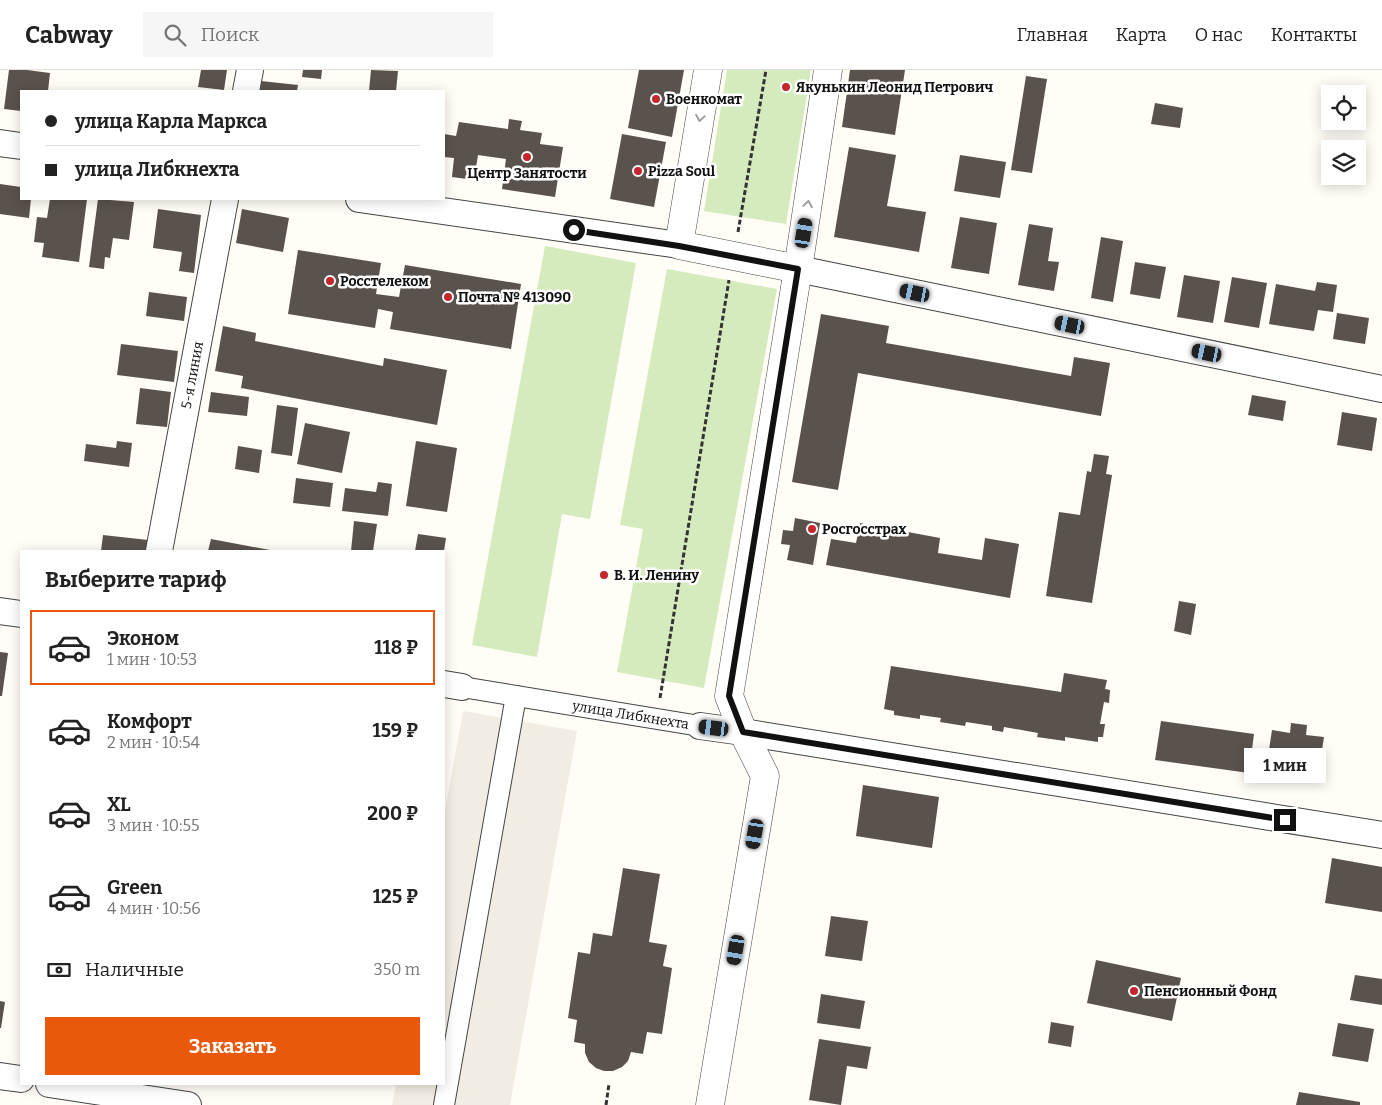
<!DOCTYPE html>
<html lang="ru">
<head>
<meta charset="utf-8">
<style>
  body { margin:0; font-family:Bitter,serif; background:#f6f6f6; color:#222; height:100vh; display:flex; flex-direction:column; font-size:19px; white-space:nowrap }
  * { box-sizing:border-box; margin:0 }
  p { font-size:16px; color:#767676 }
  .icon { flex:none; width:28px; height:28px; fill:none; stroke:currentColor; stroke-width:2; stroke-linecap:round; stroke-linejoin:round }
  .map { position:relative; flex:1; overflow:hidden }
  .panel { position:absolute; left:20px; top:480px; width:425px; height:535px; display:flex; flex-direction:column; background:#fff; border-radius:0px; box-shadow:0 2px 12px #0003 }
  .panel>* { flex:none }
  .guide { position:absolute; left:20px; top:20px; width:425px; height:110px; border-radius:0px; box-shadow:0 2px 12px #0003; display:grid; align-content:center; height:110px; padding:0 25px; background:#fff }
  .controls { position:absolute; left:1321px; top:15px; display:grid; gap:10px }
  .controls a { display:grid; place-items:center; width:45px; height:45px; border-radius:0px; background:#fff; box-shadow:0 2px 12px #0003; font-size:25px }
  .end { position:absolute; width:22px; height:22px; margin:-11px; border:6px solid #111; background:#fff; box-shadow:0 0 0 2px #fff }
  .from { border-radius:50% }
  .bubble { position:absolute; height:35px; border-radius:0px; background:#fff; box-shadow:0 2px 12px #0003; font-size:16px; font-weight:700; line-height:35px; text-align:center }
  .car { position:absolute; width:15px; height:30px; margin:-15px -8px; border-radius:6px; box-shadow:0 0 4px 1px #0007; background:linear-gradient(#222 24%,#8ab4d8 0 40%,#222 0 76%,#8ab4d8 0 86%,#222 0) }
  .guide b { display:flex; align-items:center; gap:18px; height:48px; font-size:19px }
  .guide b+b { border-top:1px solid #e0e0e0 }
  .guide i { width:12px; height:12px; background:#222 }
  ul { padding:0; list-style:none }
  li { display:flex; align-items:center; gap:15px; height:75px; margin:0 10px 8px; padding:0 15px; border:2px solid transparent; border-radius:0px }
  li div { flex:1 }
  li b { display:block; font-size:19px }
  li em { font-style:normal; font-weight:700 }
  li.on { border-color:#ea580c }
  li>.icon { width:45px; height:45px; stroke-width:1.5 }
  h2 { padding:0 25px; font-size:22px; line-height:60px }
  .pay { display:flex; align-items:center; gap:12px; height:55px; padding:0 25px; font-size:19px }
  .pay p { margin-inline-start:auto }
  .button { display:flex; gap:10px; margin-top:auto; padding:10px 25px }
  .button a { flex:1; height:58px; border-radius:0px; background:#ea580c; color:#fff; font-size:20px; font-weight:700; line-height:58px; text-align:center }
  header { display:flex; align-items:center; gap:30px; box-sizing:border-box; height:70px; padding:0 25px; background:#fff; border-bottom:1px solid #e0e0e0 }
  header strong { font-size:24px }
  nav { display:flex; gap:28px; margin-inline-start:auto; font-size:18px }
  .search { width:350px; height:45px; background:#f6f6f6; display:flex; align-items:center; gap:12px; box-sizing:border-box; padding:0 18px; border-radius:0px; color:#767676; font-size:19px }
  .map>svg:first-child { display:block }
  .green { fill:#d5ebbd }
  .plaza { fill:#f1ede2 }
  .building { fill:#5a524d }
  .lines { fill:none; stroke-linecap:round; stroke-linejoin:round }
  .pedestrian-casing { stroke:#444; stroke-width:22 }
  .minor-casing { stroke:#444; stroke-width:28 }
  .tertiary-casing { stroke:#444; stroke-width:29 }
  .path { stroke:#333; stroke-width:3; stroke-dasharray:5 2.5; stroke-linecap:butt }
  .pedestrian { stroke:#fff; stroke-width:20 }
  .minor { stroke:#fff; stroke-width:26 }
  .tertiary { stroke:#fff; stroke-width:28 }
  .oneway { stroke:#a0a0a0 }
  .route { stroke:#111; stroke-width:6 }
  .poi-dot { fill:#c4262e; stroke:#fff; stroke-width:2 }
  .labels { text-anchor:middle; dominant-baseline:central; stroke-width:5; stroke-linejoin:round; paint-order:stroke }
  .poi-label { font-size:14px; font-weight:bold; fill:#111; stroke:#fff; text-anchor:start }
  .street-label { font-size:14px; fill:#111; stroke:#fff }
</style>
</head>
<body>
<header>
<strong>Cabway</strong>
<div class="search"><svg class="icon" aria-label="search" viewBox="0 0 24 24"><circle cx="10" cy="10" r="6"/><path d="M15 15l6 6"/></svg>Поиск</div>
<nav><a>Главная</a><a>Карта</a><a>О нас</a><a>Контакты</a></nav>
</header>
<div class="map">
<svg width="1382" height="1035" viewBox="0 0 1382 1035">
  <rect width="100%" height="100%" fill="#fffdf5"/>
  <path class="green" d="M 727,0 L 811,0 L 786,154 L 704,141 Z
    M 545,176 L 636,193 L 590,449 L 562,444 L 537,587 L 472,575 Z
    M 667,199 L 777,219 L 704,618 L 617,602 L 643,459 L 620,455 Z"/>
  <path class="plaza" d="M 463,641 L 577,661 L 510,1035 L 392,1035 L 396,1014 L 444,1014 L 444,747 Z"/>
  <path class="building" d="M 9,0 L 27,0 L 50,3 L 48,21 L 21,21 L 21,41 L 4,39 Z
    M 201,0 L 227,0 L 224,20 L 198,17 Z
    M 303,0 L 322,0 L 321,9 L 302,7 Z
    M 371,0 L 398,1 L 396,21 L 369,21 Z
    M 639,0 L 684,0 L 672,67 L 628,58 Z
    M 850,0 L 905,0 L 895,65 L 842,57 Z
    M 1026,6 L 1047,9 L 1032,103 L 1011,100 Z
    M 261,11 L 298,15 L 297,21 L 260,21 Z
    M 1155,33 L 1183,38 L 1180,58 L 1151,54 Z
    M 509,49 L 522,51 L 520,60 L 542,63 L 540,74 L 563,77 L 555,127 L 502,119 L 506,89 L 478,85 L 474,110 L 452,107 L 454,88 L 444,87 L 444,64 L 456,66 L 459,52 L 508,59 Z
    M 622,64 L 666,72 L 654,137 L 610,129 Z
    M 849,77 L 896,85 L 887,136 L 926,142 L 919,182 L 834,167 Z
    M 960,85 L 1006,92 L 1000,128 L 954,121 Z
    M 0,114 L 21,117 L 21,129 L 31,129 L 29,148 L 0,144 Z
    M 50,129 L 87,129 L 79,192 L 42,187 L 44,173 L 34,172 L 37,147 L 47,148 Z
    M 98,129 L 134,132 L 129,170 L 113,168 L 110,188 L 105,187 L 104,199 L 89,197 Z
    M 158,139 L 201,145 L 194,203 L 179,201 L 182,182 L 153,178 Z
    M 242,139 L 289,148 L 283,182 L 236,173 Z
    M 960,147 L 997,153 L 989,204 L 951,198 Z
    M 1029,154 L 1053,158 L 1048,191 L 1059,192 L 1054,221 L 1018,215 Z
    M 1101,167 L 1123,171 L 1113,232 L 1091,228 Z
    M 298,180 L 381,193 L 376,224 L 399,227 L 405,195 L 521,214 L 511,279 L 390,259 L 393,242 L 378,239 L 375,258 L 288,244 Z
    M 1135,192 L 1166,197 L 1160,229 L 1130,224 Z
    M 1184,205 L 1220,211 L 1213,253 L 1177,247 Z
    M 1232,207 L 1267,213 L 1259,258 L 1224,252 Z
    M 1317,212 L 1337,215 L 1333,242 L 1318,240 L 1314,261 L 1269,254 L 1276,214 L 1315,221 Z
    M 149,222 L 187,227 L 184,251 L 146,246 Z
    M 1337,243 L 1369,248 L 1365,274 L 1333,269 Z
    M 821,244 L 889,256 L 886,273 L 1071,306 L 1074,287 L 1110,293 L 1101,346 L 858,303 L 838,420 L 792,412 Z
    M 223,256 L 256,263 L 255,271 L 383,296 L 384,288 L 447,300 L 437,355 L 241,318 L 243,306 L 215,301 Z
    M 121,274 L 178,281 L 174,312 L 117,305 Z
    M 140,318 L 171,322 L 167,357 L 136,354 Z
    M 211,322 L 249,327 L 247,346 L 208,342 Z
    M 1252,325 L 1286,331 L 1283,351 L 1248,345 Z
    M 277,335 L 298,338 L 292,386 L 271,383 Z
    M 1342,342 L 1377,348 L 1372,381 L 1337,375 Z
    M 305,353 L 350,362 L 342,403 L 297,394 Z
    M 117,371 L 132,373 L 129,397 L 84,391 L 86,374 L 116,378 Z
    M 416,371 L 457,378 L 447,442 L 406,436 Z
    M 238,376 L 262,380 L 259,403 L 235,399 Z
    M 1094,384 L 1109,386 L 1106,404 L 1112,405 L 1092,533 L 1046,526 L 1059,442 L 1080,445 L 1087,401 L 1091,402 Z
    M 296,408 L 333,413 L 330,437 L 293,433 Z
    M 378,412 L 392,414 L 388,446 L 342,441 L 345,418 L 376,422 Z
    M 795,448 L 820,453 L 813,495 L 787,490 L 790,475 L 781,474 L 783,460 L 793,461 Z
    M 354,451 L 377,454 L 373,481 L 351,481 Z
    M 860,453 L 940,468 L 938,483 L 982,490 L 985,468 L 1019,474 L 1010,528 L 826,495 L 831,469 L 856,473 Z
    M 418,464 L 446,468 L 444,481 L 415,481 Z
    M 103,465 L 148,470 L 147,481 L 101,481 Z
    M 211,469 L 270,480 L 270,481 L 208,481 Z
    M 1179,531 L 1196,534 L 1191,565 L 1174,561 Z
    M 0,582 L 8,583 L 2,626 L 0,626 Z
    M 891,596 L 1061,622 L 1064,603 L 1107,610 L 1105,619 L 1110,620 L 1109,633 L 1104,632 L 1100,654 L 1105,654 L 1103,667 L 1098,667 L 1098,672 L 1065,667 L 1065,671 L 1037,667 L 1038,663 L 1004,657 L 1003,662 L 992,660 L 992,656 L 966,652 L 965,656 L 940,652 L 941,648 L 920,645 L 920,649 L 894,645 L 894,641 L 884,639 Z
    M 1161,651 L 1254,664 L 1249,703 L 1155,690 Z
    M 1291,653 L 1307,655 L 1306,665 L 1324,667 L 1319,700 L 1267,693 L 1272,660 L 1290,663 Z
    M 863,715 L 939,727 L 932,778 L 856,766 Z
    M 1332,788 L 1382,797 L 1382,842 L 1325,833 Z
    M 623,798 L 660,804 L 649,872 L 667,875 L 663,896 L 672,898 L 662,964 L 647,962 L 643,984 L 631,982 L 628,991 L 622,997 L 613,1001 L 604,1001 L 596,998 L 589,992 L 585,983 L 585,974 L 574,972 L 577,950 L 568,948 L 578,882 L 590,884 L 593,863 L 612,866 Z
    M 831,846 L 868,851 L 862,891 L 825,886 Z
    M 1096,890 L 1181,908 L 1172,951 L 1087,933 Z
    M 1355,905 L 1382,909 L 1382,935 L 1350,930 Z
    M 821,924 L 865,931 L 860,959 L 817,953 Z
    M 0,931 L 5,932 L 1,958 L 0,958 Z
    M 1051,952 L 1074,956 L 1071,977 L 1048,973 Z
    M 1338,953 L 1374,959 L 1368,992 L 1332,986 Z
    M 819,969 L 871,977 L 867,999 L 847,996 L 841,1035 L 809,1030 Z
    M 1299,1022 L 1360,1032 L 1360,1035 L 1296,1035 Z"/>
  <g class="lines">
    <defs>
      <g id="pedestrian">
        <path id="s1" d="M 462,617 L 700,656"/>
        <path d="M 444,1035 L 516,626"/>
      </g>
      <g id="minor">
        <path d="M 246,21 L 250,0"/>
        <path d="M 0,73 L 21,76"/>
        <path d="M 359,129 L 679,175"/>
        <path d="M 798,199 L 1382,319"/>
        <path id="s2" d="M 159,481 L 225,129"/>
        <path d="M 0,541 L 21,544"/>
        <path d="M 444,614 L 462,617"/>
        <path d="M 700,656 L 743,662 L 1382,765"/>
        <path d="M 0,1006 L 21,1009"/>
        <path d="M 49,1014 L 188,1035"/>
      </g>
      <path id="tertiary" d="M 708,0 L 679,175 L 798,199
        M 710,1035 L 765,706 L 743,662 L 729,626 L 798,199 L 828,0"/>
    </defs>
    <use href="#pedestrian" class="pedestrian-casing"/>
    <use href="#minor" class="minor-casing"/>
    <use href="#tertiary" class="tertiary-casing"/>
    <path class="path" d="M 738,162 L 766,0
      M 660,628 L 729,210
      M 606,1035 L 609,1014"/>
    <use href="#pedestrian" class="pedestrian"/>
    <use href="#minor" class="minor"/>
    <use href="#tertiary" class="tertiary"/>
  </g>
  <defs><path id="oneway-chevron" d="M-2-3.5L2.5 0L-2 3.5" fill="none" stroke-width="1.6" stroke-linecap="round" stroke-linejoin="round" transform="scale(1.25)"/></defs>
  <g class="oneway">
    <use href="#oneway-chevron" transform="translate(700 48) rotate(99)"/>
    <use href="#oneway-chevron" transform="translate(808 134) rotate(-81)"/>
  </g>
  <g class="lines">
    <path class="route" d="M 574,160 L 679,176 L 798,199 L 729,626 L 743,662 L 1285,750"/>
  </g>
  <g class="poi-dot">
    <circle cx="786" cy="17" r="5"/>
    <circle cx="656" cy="29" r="5"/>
    <circle cx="527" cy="87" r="5"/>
    <circle cx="638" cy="101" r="5"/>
    <circle cx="330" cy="211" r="5"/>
    <circle cx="448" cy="227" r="5"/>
    <circle cx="812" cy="459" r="5"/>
    <circle cx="604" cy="505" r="5"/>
    <circle cx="1134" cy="921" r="5"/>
  </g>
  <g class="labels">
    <g class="poi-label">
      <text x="796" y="17">Якунькин Леонид Петрович</text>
      <text x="666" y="29">Военкомат</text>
      <text x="648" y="101">Pizza Soul</text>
      <text x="527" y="103" text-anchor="middle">Центр Занятости</text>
      <text x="340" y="211">Росстелеком</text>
      <text x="458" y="227">Почта № 413090</text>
      <text x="822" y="459">Росгосстрах</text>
      <text x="614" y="505">В. И. Ленину</text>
      <text x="1144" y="921">Пенсионный Фонд</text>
    </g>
    <g class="street-label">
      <text stroke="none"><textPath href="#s2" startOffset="179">5-я линия</textPath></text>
      <text stroke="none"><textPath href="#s1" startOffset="171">улица Либкнехта</textPath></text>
    </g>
  </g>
</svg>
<div class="controls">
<a><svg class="icon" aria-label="locate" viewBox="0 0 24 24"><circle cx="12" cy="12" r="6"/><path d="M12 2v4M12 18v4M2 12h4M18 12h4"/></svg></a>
<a><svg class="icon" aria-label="layers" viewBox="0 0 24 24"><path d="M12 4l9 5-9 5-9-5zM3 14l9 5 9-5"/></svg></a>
</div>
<i class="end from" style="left:574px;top:160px"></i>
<i class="end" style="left:1285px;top:750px"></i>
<div class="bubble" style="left:1244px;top:678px;width:82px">1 мин</div>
<i class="car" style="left:804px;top:163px;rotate:9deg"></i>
<i class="car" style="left:915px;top:223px;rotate:282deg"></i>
<i class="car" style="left:1070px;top:255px;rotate:282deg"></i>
<i class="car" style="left:1207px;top:283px;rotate:282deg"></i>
<i class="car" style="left:714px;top:658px;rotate:277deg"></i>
<i class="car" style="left:755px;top:764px;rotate:190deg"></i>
<i class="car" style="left:736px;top:880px;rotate:190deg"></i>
<div class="guide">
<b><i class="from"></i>улица Карла Маркса</b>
<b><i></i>улица Либкнехта</b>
</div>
<section class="panel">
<h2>Выберите тариф</h2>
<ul>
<li class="on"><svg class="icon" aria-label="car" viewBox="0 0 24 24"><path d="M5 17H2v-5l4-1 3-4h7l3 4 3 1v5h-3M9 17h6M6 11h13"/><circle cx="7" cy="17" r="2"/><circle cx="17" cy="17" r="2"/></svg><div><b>Эконом</b><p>1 мин · 10:53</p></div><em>118 ₽</em></li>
<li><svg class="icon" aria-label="car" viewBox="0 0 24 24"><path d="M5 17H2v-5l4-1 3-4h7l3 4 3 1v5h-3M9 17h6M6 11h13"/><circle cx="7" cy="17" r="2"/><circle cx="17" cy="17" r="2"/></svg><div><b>Комфорт</b><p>2 мин · 10:54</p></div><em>159 ₽</em></li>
<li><svg class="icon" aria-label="car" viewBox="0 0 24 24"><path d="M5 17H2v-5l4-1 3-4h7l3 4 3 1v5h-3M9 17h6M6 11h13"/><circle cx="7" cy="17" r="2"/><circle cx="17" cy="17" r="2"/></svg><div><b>XL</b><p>3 мин · 10:55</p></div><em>200 ₽</em></li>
<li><svg class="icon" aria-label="car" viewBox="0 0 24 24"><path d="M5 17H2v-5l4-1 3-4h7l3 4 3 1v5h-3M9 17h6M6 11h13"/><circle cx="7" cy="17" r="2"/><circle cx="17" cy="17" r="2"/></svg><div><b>Green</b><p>4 мин · 10:56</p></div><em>125 ₽</em></li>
</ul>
<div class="pay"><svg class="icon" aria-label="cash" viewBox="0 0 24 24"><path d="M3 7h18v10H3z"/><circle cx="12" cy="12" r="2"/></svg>Наличные<p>350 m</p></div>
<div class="button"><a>Заказать</a></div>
</section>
</div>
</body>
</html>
